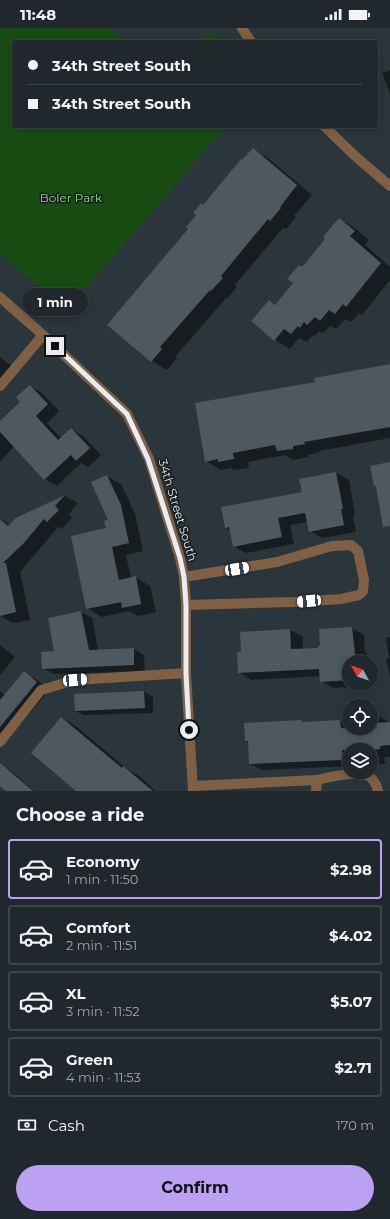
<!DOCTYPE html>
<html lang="en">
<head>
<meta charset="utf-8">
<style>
  body { margin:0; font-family:Montserrat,sans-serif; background:#283035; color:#f1f3f6; height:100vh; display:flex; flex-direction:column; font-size:15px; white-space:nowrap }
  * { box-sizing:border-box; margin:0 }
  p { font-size:13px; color:#a2a6aa }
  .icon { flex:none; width:22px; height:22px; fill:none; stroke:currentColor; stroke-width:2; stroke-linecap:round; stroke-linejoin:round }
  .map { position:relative; height:763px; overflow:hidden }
  .side { display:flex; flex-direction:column; background:#20282d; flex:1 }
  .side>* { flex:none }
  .top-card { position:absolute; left:12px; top:12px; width:366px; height:88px; border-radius:4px; box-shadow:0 2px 10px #0003,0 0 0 1px #3d4449; display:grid; align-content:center; height:88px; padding:0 16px; background:#20282d }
  .needle { width:26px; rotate:310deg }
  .controls { position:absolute; left:342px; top:627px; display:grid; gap:8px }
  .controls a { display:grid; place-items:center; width:36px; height:36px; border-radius:50%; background:#20282d; box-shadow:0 2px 10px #0003,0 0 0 1px #3d4449; font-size:20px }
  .end { position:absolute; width:18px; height:18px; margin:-9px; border:5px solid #e7edf2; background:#111; box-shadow:0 0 0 2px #111 }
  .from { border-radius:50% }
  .bubble { position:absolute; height:28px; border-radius:14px; background:#20282d; box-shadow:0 2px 10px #0003,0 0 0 1px #3d4449; font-size:13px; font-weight:700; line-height:28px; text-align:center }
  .car { position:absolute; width:12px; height:24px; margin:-12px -6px; border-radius:5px; box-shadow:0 0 3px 1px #0007; background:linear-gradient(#fff 24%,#345 0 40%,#fff 0 76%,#345 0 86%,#fff 0) }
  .top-card b { display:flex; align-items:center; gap:14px; height:38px; font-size:15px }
  .top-card b+b { border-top:1px solid #3d4449 }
  .top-card i { width:10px; height:10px; background:#f1f3f6 }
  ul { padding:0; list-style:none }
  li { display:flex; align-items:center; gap:12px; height:60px; margin:0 8px 6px; padding:0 8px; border:2px solid #3d4449; border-radius:4px }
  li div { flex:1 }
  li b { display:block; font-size:15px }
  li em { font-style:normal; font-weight:700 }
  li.selected { border-color:#bca0f2 }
  li>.icon { width:36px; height:36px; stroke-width:1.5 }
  h2 { padding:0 16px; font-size:18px; line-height:48px }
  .pay { display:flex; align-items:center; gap:10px; height:44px; padding:0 16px; font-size:15px }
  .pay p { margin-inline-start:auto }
  .cta { display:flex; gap:8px; margin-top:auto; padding:8px 16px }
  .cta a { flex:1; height:46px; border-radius:24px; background:#bca0f2; color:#111; font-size:16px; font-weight:700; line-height:46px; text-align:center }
  .status { display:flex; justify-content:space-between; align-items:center; height:28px; padding:0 20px; background:#20282d; direction:ltr }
  .status svg { height:11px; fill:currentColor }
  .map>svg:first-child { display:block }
  .green { fill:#184c13 }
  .shadow { fill:#0007; fill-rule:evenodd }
  .building { fill:#4e5860 }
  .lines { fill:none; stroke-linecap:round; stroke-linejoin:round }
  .minor { stroke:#7f6045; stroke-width:10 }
  .route { stroke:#e7edf2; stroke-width:5 }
  .labels { text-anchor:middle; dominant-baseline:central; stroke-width:3; stroke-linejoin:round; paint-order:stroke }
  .park-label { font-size:12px; fill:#88e07f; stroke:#171c1f }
  .street-label { font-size:12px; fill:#e7edf2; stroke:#171c1f }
</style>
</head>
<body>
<div class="status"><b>11:48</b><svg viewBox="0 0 49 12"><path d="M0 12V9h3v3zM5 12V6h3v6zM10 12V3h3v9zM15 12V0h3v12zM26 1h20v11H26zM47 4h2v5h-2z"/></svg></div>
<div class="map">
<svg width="390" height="763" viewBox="0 0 390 763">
  <rect width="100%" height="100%" fill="#2b353c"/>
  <path class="green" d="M 0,0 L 110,0 L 126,14 L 14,14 L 14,98 L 226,98 L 67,282 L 0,225 Z
    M 215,4 L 220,14 L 193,14 Z"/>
  <path class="shadow" d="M 390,42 L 390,66 L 382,45 Z
    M 253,121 L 268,130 L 312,167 L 294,188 L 296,189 L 286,201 L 283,200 L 235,257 L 237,259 L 227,271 L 226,270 L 175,329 L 177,330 L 167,342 L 152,333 L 189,201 L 204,178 Z
    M 339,191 L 355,200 L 369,212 L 365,217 L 390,239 L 390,252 L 362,287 L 359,285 L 351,294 L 345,291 L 336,301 L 330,298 L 323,305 L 319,303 L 315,308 L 313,307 L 307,314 L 299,310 L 290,321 L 275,312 L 270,273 L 276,277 L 294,255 L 302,240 L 327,211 Z
    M 0,329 L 18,344 L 0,353 Z
    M 390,337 L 390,410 L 319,423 L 320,424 L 308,427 L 308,429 L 293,432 L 285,427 L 248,434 L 249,440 L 234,442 L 231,440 L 221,442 L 206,433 L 316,355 Z
    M 30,358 L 42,365 L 59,383 L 47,395 L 61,410 L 71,401 L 83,408 L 101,427 L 88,439 L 81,435 L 57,458 L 45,451 L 14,418 L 0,434 L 0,394 L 22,374 Z
    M 336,445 L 349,452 L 355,487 L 353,488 L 356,504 L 322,510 L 310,503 L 308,494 L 290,497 L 294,516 L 246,525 L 233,518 L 231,503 L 226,500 L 303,465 Z
    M 107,448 L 121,456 L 135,486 L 143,523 L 126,527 L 131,550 L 135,549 L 150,558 L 156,584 L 138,588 L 129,583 L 102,589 L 87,580 L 110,493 ZM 126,572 L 126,573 L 98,579 L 98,577 Z
    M 65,468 L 78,475 L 69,486 L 72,490 L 61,501 L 58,499 L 20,544 L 30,592 L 13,595 L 0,588 L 0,490 L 10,497 L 16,491 Z
    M 81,584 L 92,590 L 98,622 L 134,621 L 144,627 L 145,643 L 54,646 L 43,640 L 56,624 Z
    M 352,600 L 364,607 L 365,624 L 367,625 L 368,634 L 349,634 L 349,656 L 369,656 L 369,658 L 333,660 L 321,653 L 321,648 L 251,652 L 239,644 L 242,625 L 241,605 L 290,602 L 303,609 L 303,621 L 319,621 L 321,619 L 320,602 Z
    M 390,609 L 390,650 L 386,631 L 389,630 L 386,610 Z
    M 0,617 L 15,629 L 0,647 Z
    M 24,645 L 36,651 L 49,662 L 0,719 L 0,663 L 5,667 Z
    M 144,664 L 153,669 L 153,685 L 84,687 L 75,683 L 75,667 Z
    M 378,688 L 390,695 L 390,729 L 384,729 L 385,736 L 371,737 L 371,722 L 349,722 L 349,738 L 262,742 L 250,736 L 249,715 L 246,713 L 301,693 L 305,695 L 349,693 L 349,700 L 371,700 L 371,689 Z
    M 62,690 L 77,699 L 127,741 L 139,748 L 156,763 L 78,763 Z
    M 2,738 L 11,743 L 34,763 L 8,763 L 0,756 L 0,741 Z"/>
  <path class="building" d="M 253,120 L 297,157 L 280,179 L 281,180 L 270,193 L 268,191 L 221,248 L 223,250 L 211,263 L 210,262 L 160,319 L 162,321 L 151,334 L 107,297 L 188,201 L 186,199 L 196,187 L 193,185 L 201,175 L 203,177 L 241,131 L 242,132 Z
    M 339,190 L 355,203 L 350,208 L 381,235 L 346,279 L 343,276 L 335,286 L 329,282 L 320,293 L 315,289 L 307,297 L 304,294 L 300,300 L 298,298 L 291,306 L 284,301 L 274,313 L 251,293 L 269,272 L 275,277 L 293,255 L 287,251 L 299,237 L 302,239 L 325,211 L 323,209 Z
    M 390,336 L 390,399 L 304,414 L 305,416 L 293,418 L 293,421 L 277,423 L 275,417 L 233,425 L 234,431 L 218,434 L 218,431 L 205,434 L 195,375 L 315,354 L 314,350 Z
    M 30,357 L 48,376 L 36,388 L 58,412 L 71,400 L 90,420 L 76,433 L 71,427 L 44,452 L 0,404 L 0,393 L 20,374 L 16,369 Z
    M 390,434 L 390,498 L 383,499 L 376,458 L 374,458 L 370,438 Z
    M 336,444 L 343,481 L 341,481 L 344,497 L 309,504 L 305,485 L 278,490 L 282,509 L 233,519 L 229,499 L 225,500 L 221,479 L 302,464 L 299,451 Z
    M 107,447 L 121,477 L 129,515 L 112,519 L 119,552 L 136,548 L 141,576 L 122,580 L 121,574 L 86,581 L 71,508 L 106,500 L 104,493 L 108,492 L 91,454 Z
    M 65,467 L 55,478 L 59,482 L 47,494 L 44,491 L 23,516 L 3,535 L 6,535 L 16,584 L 0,588 L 0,491 L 8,498 L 16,490 Z
    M 81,583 L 89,622 L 134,620 L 134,637 L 42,641 L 41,624 L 54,623 L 48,590 Z
    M 352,599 L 356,634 L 349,634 L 349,652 L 320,654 L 319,641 L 238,645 L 237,624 L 241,624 L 240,604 L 290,601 L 291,621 L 318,620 L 318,618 L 320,618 L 319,601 Z
    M 24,643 L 37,654 L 0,699 L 0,672 Z
    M 144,663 L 145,680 L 75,683 L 74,666 Z
    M 61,689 L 122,740 L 123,738 L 153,763 L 76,763 L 31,725 Z
    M 301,692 L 302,694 L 340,692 L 341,700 L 371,700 L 371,695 L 390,694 L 390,717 L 380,718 L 380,721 L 373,722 L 342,722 L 342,732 L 249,736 L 248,713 L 245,713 L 244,695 Z
    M 0,735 L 33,763 L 6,763 L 0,758 Z"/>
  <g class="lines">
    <path class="minor" d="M 242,0 L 251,14
      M 324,98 L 354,127 L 390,158
      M 0,269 L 43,307 L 127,386 L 149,431 L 180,530 L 184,549 L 186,577 L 186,645 L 193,763
      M 0,358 L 43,307
      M 184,549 L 277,534 L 332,518 L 351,517 L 358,523 L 364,552 L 363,563 L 359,567 L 341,571 L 294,574 L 186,577
      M 0,714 L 41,662 L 75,652 L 186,645
      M 193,758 L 317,752
      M 316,763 L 317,752 C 329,749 359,742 370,749 C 375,753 377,758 378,763"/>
  </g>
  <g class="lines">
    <path class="route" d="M 55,318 L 127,386 L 148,431 L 180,530 L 184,549 L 186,577 L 186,645 L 189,702"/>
  </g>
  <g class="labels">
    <g class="park-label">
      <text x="71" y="169">Boler Park</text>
    </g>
    <g class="street-label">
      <text transform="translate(178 482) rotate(73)">34th Street South</text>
    </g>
  </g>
</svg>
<div class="controls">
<a><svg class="needle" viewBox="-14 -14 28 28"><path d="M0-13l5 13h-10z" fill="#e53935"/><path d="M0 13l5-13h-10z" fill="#a2a6aa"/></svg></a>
<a><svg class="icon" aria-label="locate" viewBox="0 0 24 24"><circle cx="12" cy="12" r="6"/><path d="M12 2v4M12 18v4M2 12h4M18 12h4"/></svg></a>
<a><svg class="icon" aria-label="layers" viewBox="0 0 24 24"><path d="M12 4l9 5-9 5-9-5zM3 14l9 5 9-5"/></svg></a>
</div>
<i class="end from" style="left:189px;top:702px"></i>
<i class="end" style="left:55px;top:318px"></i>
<div class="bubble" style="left:22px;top:260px;width:66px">1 min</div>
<i class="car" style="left:237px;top:541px;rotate:81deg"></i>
<i class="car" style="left:309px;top:573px;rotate:265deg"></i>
<i class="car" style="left:75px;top:652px;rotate:86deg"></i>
<div class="top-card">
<b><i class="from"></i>34th Street South</b>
<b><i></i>34th Street South</b>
</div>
</div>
<section class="side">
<h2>Choose a ride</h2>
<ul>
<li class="selected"><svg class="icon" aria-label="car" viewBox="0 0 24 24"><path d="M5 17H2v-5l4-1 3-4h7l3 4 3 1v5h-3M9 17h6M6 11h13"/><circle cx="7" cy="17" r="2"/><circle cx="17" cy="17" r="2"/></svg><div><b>Economy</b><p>1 min · 11:50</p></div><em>$2.98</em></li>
<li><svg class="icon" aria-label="car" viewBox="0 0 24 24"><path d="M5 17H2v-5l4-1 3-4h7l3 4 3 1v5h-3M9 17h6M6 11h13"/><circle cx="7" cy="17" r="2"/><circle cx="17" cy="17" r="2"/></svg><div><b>Comfort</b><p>2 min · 11:51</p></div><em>$4.02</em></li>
<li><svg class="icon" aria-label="car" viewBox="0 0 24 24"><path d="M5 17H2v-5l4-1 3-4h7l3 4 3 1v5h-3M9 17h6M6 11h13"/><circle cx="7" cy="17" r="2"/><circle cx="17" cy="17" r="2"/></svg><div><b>XL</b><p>3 min · 11:52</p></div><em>$5.07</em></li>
<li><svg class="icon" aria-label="car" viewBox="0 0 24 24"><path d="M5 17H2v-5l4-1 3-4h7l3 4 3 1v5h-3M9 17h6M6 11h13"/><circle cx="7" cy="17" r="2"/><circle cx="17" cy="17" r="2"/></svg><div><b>Green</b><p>4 min · 11:53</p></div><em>$2.71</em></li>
</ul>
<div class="pay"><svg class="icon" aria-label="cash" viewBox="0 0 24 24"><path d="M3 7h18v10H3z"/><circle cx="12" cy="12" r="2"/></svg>Cash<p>170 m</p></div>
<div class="cta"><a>Confirm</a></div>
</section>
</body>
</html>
